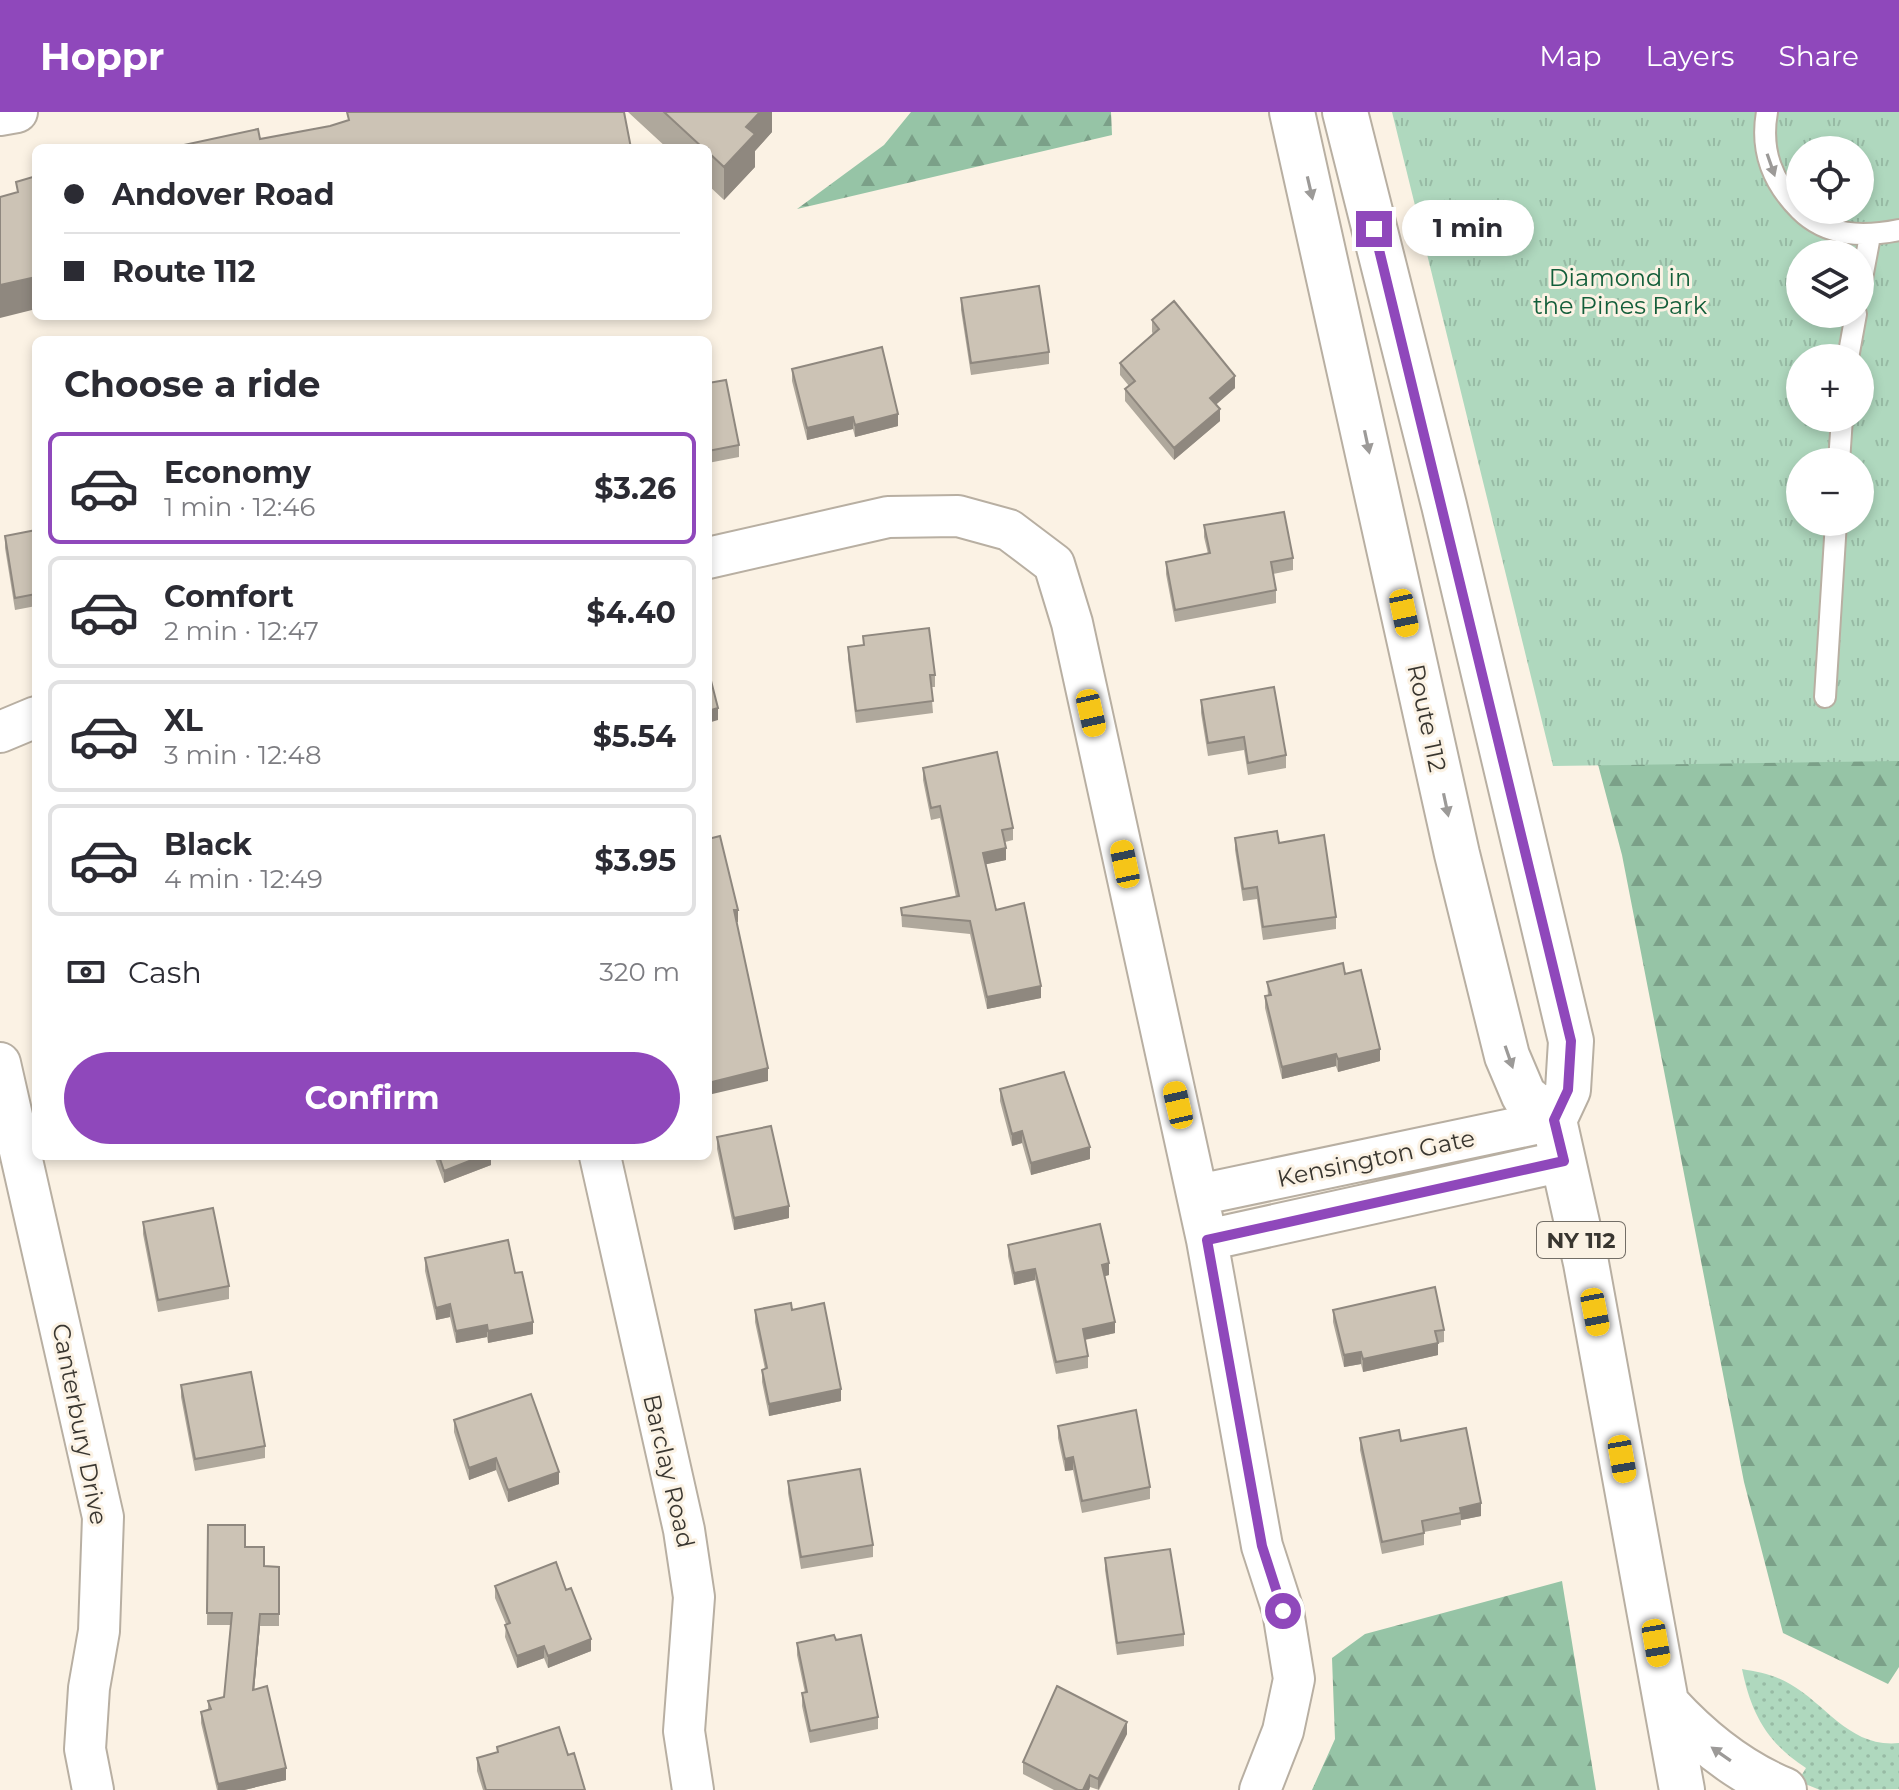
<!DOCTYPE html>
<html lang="en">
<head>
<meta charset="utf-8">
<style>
  body { margin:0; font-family:Montserrat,sans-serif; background:#f2f2f3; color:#2b2b33; height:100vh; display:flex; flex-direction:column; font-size:30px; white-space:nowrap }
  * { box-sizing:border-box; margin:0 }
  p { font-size:26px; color:#7c7c81 }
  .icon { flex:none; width:44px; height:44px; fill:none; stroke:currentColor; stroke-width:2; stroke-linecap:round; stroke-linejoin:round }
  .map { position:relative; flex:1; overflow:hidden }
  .sheet { position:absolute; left:32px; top:224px; width:680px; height:824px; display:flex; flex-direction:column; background:#fff; border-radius:12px; box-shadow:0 4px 12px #0003 }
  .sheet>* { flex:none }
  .hud { position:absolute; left:32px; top:32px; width:680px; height:176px; border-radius:12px; box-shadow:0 4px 12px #0003; display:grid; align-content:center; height:176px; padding:0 32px; background:#fff }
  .tools { position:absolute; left:1786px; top:24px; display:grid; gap:16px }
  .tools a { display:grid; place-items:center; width:88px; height:88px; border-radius:50%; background:#fff; box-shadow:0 4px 12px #0003; font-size:40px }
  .end { position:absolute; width:36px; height:36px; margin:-18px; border:10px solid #8f48bb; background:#fff; box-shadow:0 0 0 4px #fff }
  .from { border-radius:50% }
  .bubble { position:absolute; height:56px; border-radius:28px; background:#fff; box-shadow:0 4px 12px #0003; font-size:26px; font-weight:700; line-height:56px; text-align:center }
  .car { position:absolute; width:24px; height:48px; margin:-24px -12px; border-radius:10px; box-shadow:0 0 6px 2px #0007; background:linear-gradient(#f5c518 24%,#345 0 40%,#f5c518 0 76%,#345 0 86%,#f5c518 0) }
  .hud b { display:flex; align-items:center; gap:28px; height:76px; font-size:30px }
  .hud b+b { border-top:2px solid #e1e1e2 }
  .hud i { width:20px; height:20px; background:#2b2b33 }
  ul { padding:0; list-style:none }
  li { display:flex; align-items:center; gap:24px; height:112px; margin:0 16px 12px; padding:0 16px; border:4px solid #e1e1e2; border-radius:12px }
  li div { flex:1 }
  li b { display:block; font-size:30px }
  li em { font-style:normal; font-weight:700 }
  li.active { border-color:#8f48bb }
  li>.icon { width:72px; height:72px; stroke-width:1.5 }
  h2 { padding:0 32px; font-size:36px; line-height:96px }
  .pay { display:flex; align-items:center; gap:20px; height:88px; padding:0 32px; font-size:30px }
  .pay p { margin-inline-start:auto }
  .button { display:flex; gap:16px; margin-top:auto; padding:16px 32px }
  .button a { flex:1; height:92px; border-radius:48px; background:#8f48bb; color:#fff; font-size:32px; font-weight:700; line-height:92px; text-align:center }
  header { display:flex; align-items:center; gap:48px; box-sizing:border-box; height:112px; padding:0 40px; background:#8f48bb; color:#fff }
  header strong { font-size:38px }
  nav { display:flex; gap:44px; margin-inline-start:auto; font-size:28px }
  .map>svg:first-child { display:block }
  .grass { fill:url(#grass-dots) }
  .forest { fill:url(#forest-firs) }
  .park { fill:url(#park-tufts); fill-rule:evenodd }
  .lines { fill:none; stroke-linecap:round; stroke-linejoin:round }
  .service-casing { stroke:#b8afa2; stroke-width:24 }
  .minor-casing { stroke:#b8afa2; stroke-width:44 }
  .primary-casing { stroke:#b8afa2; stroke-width:48 }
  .service { stroke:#fff; stroke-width:20 }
  .minor { stroke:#fff; stroke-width:40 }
  .primary { stroke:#fff; stroke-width:44 }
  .wall { fill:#afa89c }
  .shaded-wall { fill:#8f887f }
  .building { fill:#ccc3b5; stroke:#8f887f; stroke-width:2 }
  .oneway { fill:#9c9a98 }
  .route { stroke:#8f48bb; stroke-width:10 }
  .labels { text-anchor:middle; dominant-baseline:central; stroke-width:6; stroke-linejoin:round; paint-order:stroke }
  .shield { fill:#fbf2e4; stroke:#736e66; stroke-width:2 }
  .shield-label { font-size:22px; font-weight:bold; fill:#393630 }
  .park-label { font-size:24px; fill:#135e3a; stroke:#fbf2e4 }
  .street-label { font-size:24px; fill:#393630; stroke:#fbf2e4 }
</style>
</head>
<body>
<header>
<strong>Hoppr</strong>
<nav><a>Map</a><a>Layers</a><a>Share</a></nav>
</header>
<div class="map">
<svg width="1899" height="1678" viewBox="0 0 1899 1678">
  <defs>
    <pattern id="grass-dots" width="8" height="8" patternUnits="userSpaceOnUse" patternTransform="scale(2)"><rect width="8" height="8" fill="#afd8be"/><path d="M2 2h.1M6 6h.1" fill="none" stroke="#97baa4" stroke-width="1.8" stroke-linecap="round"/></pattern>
    <pattern id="forest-firs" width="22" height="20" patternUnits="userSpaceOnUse" patternTransform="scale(2)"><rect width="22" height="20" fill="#96c4a6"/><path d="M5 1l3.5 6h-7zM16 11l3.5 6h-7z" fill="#7ba088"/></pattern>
    <pattern id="park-tufts" width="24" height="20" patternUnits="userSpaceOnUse" patternTransform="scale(2)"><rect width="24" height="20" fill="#afd8be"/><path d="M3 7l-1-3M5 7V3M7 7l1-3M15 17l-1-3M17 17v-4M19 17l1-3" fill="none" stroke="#97baa4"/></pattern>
  </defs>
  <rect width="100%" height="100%" fill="#fbf2e4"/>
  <path class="grass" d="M 1742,1557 C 1759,1560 1775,1563 1790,1572 C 1827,1593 1850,1636 1899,1631 L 1899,1677 L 1820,1678 L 1798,1669 L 1806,1656 C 1767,1631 1751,1601 1742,1557 Z"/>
  <path class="forest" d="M 911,0 L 1111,0 L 1112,23 L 797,97 L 884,33 Z
    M 1425,0 L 1752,396 L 1899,610 L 1899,1555 L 1888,1572 L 1783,1521 L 1744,1370 L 1622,743 Z
    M 1562,1469 L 1596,1678 L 1312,1678 L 1335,1627 L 1332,1546 L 1365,1522 Z"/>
  <path class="park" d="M 1392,0 L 1899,0 L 1899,649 L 1553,654 ZM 1800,38 L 1860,38 L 1860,98 L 1800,98 ZM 1800,142 L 1860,142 L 1860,202 L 1800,202 ZM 1800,246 L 1860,246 L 1860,306 L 1800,306 ZM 1800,350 L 1860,350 L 1860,410 L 1800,410 Z"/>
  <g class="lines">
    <defs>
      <path id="service" d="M 1767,0 C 1760,39 1772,70 1800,98
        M 1800,98 C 1827,125 1864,125 1899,118
        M 1860,177 L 1870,124
        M 1848,246 L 1856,202
        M 1839,350 L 1842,306
        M 1825,585 L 1836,410"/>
      <path id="minor" d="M 0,3 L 17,0
        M 708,446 L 888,405 L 958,404 L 1009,418 L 1054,452 L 1072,511 L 1207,1128 L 1262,1434 L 1283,1499 L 1294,1567 L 1283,1619 L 1260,1678
        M 0,620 L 36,605
        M 0,951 L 103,1405 L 99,1519 L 89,1576 L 85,1637 L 93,1678
        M 600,1044 L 684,1418 L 694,1485 L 684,1619 L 693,1678
        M 1198,1083 L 1554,1008
        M 1207,1128 L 1564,1049"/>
      <path id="primary" d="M 1292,0 L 1457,742 L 1507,944 L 1524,984 L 1554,1008
        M 1345,0 L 1444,393 L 1571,929 L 1568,978 L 1554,1008 L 1586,1151 L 1682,1678
        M 1667,1592 C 1700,1628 1738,1659 1784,1678"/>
    </defs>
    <use href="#service" class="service-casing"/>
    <use href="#minor" class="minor-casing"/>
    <use href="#primary" class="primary-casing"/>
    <use href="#service" class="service"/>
    <use href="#minor" class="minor"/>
    <use href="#primary" class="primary"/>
  </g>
  <path class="wall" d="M 628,0 L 772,0 L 772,20 L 755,39 L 755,55 L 724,88 L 708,73 L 708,36 L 667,36 Z
    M 961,186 L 1049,240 L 1049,252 L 971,263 L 961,198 Z
    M 1152,208 L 1235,276 L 1216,292 L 1220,309 L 1174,348 L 1125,289 L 1125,277 L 1129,274 L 1120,263 L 1120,251 L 1153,222 L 1152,220 Z
    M 792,257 L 898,314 L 855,325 L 853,317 L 807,328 L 792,269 Z
    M 708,271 L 739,333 L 739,345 L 708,351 Z
    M 1204,413 L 1293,446 L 1293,458 L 1273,462 L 1276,478 L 1276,491 L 1175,510 L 1166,462 L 1166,450 L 1208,442 L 1204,425 Z
    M 36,418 L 36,494 L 15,498 L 5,436 L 5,424 Z
    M 863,524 L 935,563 L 935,575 L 931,575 L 933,601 L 856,611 L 848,547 L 848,535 L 863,533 Z
    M 1201,588 L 1286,643 L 1286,656 L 1248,663 L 1244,638 L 1208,644 L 1201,601 Z
    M 923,656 L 1013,716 L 1013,728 L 1005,730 L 1006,748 L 986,752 L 996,798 L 1041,886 L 987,897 L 970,822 L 902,815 L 901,796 L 956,785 L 940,706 L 931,708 L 923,668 Z
    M 1235,726 L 1279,731 L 1336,805 L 1336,817 L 1263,828 L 1257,787 L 1243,789 L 1235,738 Z
    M 1345,862 L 1380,949 L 1338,960 L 1336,954 L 1282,967 L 1265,896 L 1265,884 L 1268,884 L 1267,870 Z
    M 1000,977 L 1090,1047 L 1031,1063 L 1022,1031 L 1012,1034 L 1000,989 Z
    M 717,1025 L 789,1106 L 734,1118 L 717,1037 Z
    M 434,1044 L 491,1044 L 491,1053 L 444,1071 Z
    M 143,1110 L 229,1174 L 229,1187 L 158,1200 L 143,1122 Z
    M 1008,1133 L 1109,1163 L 1104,1164 L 1115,1221 L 1085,1228 L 1088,1244 L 1088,1256 L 1056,1262 L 1035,1168 L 1014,1173 L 1008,1144 Z
    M 425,1146 L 515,1161 L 533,1222 L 488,1231 L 487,1225 L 456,1231 L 450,1205 L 436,1208 L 425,1159 Z
    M 755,1198 L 792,1198 L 841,1289 L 769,1304 L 762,1270 L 762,1258 L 765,1257 L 755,1210 Z
    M 1333,1198 L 1444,1218 L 1444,1230 L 1438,1231 L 1438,1243 L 1363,1260 L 1361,1252 L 1344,1255 L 1333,1210 Z
    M 181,1273 L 265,1334 L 265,1346 L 195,1359 L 181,1285 Z
    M 454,1308 L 559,1372 L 508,1390 L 496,1358 L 469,1368 L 454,1320 Z
    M 1058,1314 L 1150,1375 L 1150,1387 L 1082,1401 L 1073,1358 L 1065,1359 L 1058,1326 Z
    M 1360,1326 L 1401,1329 L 1481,1404 L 1461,1408 L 1461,1413 L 1424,1420 L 1424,1433 L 1382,1442 L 1360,1338 Z
    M 788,1369 L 873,1433 L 873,1445 L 801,1457 L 788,1381 Z
    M 208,1413 L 245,1435 L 264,1454 L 279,1455 L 279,1514 L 260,1514 L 254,1578 L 286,1668 L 244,1678 L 217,1678 L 201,1611 L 201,1600 L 208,1598 L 208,1589 L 224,1585 L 231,1513 L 207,1513 Z
    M 1105,1446 L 1184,1522 L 1184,1534 L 1117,1543 L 1105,1458 Z
    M 495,1474 L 591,1539 L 548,1556 L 544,1546 L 517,1556 L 505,1525 L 506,1512 L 495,1486 Z
    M 836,1528 L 878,1605 L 878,1617 L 810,1631 L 802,1594 L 802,1581 L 805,1581 L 797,1543 L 797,1531 Z
    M 1127,1622 L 1099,1678 L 1090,1675 L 1089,1678 L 1054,1678 L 1023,1662 L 1023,1650 Z
    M 497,1635 L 568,1643 L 585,1678 L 483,1678 L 477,1659 L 477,1646 L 497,1640 Z"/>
  <path class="shaded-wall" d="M 760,0 L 772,0 L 772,20 L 755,39 L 755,55 L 724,88 L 724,55 L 746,15 Z
    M 36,165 L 36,197 L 0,206 L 0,173 Z
    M 1235,264 L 1235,276 L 1210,298 L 1210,286 Z
    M 1220,297 L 1220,309 L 1174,348 L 1174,336 Z
    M 898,302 L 898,314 L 855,325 L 855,313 Z
    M 853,305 L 853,317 L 807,328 L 807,316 Z
    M 718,596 L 718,608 L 708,611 L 708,599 Z
    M 1006,736 L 1006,748 L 983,753 L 983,741 Z
    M 734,798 L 738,798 L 738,810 L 734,811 Z
    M 1041,874 L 1041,886 L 987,897 L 987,885 Z
    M 1380,937 L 1380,949 L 1338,960 L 1338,947 Z
    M 1336,942 L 1336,954 L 1282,967 L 1282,955 Z
    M 768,956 L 768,969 L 708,983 L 708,971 Z
    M 1022,1019 L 1022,1031 L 1012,1034 L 1012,1022 Z
    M 1090,1035 L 1090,1047 L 1031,1063 L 1031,1051 Z
    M 482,1044 L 491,1044 L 491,1053 L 444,1071 L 444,1059 Z
    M 789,1094 L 789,1106 L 734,1118 L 734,1106 Z
    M 1109,1151 L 1109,1163 L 1102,1165 L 1102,1153 Z
    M 1035,1157 L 1035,1168 L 1014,1173 L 1014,1161 Z
    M 450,1192 L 450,1205 L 436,1208 L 436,1196 Z
    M 533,1210 L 533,1222 L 488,1231 L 488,1219 Z
    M 1115,1210 L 1115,1221 L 1083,1228 L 1083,1217 Z
    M 487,1213 L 487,1225 L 456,1231 L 456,1219 Z
    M 1438,1231 L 1438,1243 L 1363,1260 L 1363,1247 Z
    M 1361,1240 L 1361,1252 L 1344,1255 L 1344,1243 Z
    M 841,1277 L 841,1289 L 769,1304 L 769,1292 Z
    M 1073,1345 L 1073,1358 L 1065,1359 L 1065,1347 Z
    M 496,1346 L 496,1358 L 469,1368 L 469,1356 Z
    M 559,1360 L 559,1372 L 508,1390 L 508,1378 Z
    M 1481,1391 L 1481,1404 L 1461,1408 L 1460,1396 Z
    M 260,1502 L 260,1514 L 253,1590 L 253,1578 Z
    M 591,1527 L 591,1539 L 548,1556 L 548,1544 Z
    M 544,1534 L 544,1546 L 517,1556 L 517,1544 Z
    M 1127,1610 L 1127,1622 L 1098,1678 L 1098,1667 Z
    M 286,1656 L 286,1668 L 244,1678 L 218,1678 L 218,1672 Z
    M 1090,1663 L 1090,1675 L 1089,1678 L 1083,1678 Z"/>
  <path class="building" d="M 347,0 L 624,0 L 631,36 L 170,36 L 258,17 L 260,27 L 330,14 L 349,8 Z
    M 664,0 L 760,0 L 746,15 L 755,22 L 724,55 L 708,40 L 708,36 L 703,36 Z
    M 36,64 L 36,165 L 0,173 L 0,85 L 18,80 L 16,70 Z
    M 1039,174 L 1049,240 L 971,251 L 961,186 Z
    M 1174,189 L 1235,264 L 1210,286 L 1220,297 L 1174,336 L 1125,277 L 1135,269 L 1120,251 L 1159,217 L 1152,208 Z
    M 882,235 L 898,302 L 855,313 L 853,305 L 807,316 L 792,257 Z
    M 726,268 L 739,333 L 708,339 L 708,271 Z
    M 1284,400 L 1293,446 L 1271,450 L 1276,478 L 1175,498 L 1166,450 L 1210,441 L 1204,413 Z
    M 36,418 L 36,482 L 15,486 L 5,424 Z
    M 929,516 L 935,563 L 930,563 L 933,589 L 856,599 L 848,535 L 864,533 L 863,524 Z
    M 708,557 L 718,596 L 708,599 Z
    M 1274,575 L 1286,643 L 1248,651 L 1244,625 L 1208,631 L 1201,588 Z
    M 997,640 L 1013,716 L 1002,718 L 1006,736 L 983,741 L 996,798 L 1024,791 L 1041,874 L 987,885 L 970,809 L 902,803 L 901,796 L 959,784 L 940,694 L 931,696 L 923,656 Z
    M 1277,719 L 1279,731 L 1324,723 L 1336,805 L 1263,815 L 1257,775 L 1243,777 L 1235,726 Z
    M 720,724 L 738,798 L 734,798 L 768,956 L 708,971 L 708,727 Z
    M 1343,851 L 1345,862 L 1361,858 L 1380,937 L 1338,947 L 1336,942 L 1282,955 L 1265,884 L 1271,883 L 1267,870 Z
    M 1064,960 L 1090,1035 L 1031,1051 L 1022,1019 L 1012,1022 L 1000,977 Z
    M 771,1014 L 789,1094 L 734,1106 L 717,1025 Z
    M 439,1044 L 482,1044 L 444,1059 Z
    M 213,1096 L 229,1174 L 158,1188 L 143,1110 Z
    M 1100,1112 L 1109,1151 L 1102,1153 L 1115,1210 L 1083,1217 L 1088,1244 L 1056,1250 L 1035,1157 L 1014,1161 L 1008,1133 Z
    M 508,1128 L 515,1161 L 522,1160 L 533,1210 L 488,1219 L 487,1213 L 456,1219 L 450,1192 L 436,1196 L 425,1146 Z
    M 1435,1175 L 1444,1218 L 1435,1219 L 1438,1231 L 1363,1247 L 1361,1240 L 1344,1243 L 1333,1198 Z
    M 791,1191 L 792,1198 L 824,1191 L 841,1277 L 769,1292 L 762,1258 L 767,1256 L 755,1198 Z
    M 251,1260 L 265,1334 L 195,1347 L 181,1273 Z
    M 531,1282 L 559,1360 L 508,1378 L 496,1346 L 469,1356 L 454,1308 Z
    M 1136,1298 L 1150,1375 L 1082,1389 L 1073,1345 L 1065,1347 L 1058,1314 Z
    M 1466,1316 L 1481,1391 L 1460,1396 L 1461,1401 L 1422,1409 L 1424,1421 L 1382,1430 L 1360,1326 L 1399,1318 L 1401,1329 Z
    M 860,1357 L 873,1433 L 801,1445 L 788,1369 Z
    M 208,1413 L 245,1413 L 245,1435 L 264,1435 L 264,1454 L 279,1455 L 279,1502 L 260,1502 L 253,1578 L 267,1574 L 286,1656 L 218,1672 L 201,1600 L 211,1597 L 208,1589 L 224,1585 L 232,1501 L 207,1501 Z
    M 1170,1437 L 1184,1522 L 1117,1531 L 1105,1446 Z
    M 556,1450 L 566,1478 L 571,1476 L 591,1527 L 548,1544 L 544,1534 L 517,1544 L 505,1513 L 510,1511 L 495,1474 Z
    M 834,1523 L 836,1528 L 861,1523 L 878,1605 L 810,1619 L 802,1581 L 807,1580 L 797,1531 Z
    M 1057,1574 L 1127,1610 L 1098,1667 L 1090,1663 L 1083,1678 L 1078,1678 L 1023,1650 Z
    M 559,1615 L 568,1643 L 574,1641 L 585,1678 L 486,1678 L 477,1646 L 498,1640 L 497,1635 Z"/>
  <defs><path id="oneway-solid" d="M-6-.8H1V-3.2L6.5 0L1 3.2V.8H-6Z" transform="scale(2)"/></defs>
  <g class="oneway">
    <use href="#oneway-solid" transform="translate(1771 53) rotate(71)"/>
    <use href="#oneway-solid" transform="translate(1310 76) rotate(77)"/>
    <use href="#oneway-solid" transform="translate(1367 330) rotate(78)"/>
    <use href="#oneway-solid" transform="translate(1446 693) rotate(78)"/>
    <use href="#oneway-solid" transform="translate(1509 945) rotate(71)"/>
    <use href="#oneway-solid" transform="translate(1721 1642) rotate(-145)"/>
  </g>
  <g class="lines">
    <path class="route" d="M 1283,1499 L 1262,1434 L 1207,1128 L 1564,1049 L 1554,1008 L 1568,978 L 1571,929 L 1374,117"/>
  </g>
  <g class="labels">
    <rect class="shield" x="1537" y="1110" width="88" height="36" rx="6"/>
    <g class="shield-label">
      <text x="1581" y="1128">NY 112</text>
    </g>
    <g class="park-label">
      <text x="1620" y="165">Diamond in<tspan x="1620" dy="28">the Pines Park</tspan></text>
    </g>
    <g class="street-label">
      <text transform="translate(1427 606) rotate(78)">Route 112</text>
      <text transform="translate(1376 1046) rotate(-12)">Kensington Gate</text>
      <text transform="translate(80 1312) rotate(79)">Canterbury Drive</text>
      <text transform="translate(669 1359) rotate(77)">Barclay Road</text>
    </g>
  </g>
</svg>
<div class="tools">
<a><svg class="icon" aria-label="locate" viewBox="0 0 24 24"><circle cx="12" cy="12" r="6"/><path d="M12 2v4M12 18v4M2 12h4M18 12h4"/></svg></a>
<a><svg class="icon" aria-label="layers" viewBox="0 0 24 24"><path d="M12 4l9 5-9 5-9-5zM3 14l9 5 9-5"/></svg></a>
<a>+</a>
<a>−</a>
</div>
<i class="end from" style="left:1283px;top:1499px"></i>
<i class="end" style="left:1374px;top:117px"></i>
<div class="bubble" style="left:1402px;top:88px;width:132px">1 min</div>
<i class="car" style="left:1404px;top:501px;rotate:168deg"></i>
<i class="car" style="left:1091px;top:601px;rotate:167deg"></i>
<i class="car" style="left:1125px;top:752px;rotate:348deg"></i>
<i class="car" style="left:1178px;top:993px;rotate:347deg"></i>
<i class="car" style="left:1595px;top:1200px;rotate:169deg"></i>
<i class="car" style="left:1622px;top:1347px;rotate:170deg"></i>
<i class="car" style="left:1656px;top:1531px;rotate:170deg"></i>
<div class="hud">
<b><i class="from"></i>Andover Road</b>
<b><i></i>Route 112</b>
</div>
<section class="sheet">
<h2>Choose a ride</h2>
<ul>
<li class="active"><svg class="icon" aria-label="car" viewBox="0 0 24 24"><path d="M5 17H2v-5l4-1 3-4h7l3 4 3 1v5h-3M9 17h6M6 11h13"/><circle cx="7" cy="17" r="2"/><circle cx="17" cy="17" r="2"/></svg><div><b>Economy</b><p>1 min · 12:46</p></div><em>$3.26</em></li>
<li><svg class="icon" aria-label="car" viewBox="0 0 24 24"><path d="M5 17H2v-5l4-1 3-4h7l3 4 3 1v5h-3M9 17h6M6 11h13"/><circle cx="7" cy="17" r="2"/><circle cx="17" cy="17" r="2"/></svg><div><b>Comfort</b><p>2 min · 12:47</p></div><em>$4.40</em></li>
<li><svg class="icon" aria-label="car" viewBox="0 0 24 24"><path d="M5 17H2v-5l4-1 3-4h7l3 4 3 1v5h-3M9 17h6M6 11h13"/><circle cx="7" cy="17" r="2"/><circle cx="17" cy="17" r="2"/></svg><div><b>XL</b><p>3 min · 12:48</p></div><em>$5.54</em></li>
<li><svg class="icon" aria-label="car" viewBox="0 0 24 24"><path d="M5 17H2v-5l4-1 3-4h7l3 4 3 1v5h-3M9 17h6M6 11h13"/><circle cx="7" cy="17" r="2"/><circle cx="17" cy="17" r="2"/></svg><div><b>Black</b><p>4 min · 12:49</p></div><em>$3.95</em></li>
</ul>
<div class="pay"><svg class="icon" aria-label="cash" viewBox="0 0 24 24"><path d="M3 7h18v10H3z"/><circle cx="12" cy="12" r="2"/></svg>Cash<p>320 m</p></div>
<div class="button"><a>Confirm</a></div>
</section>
</div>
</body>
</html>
